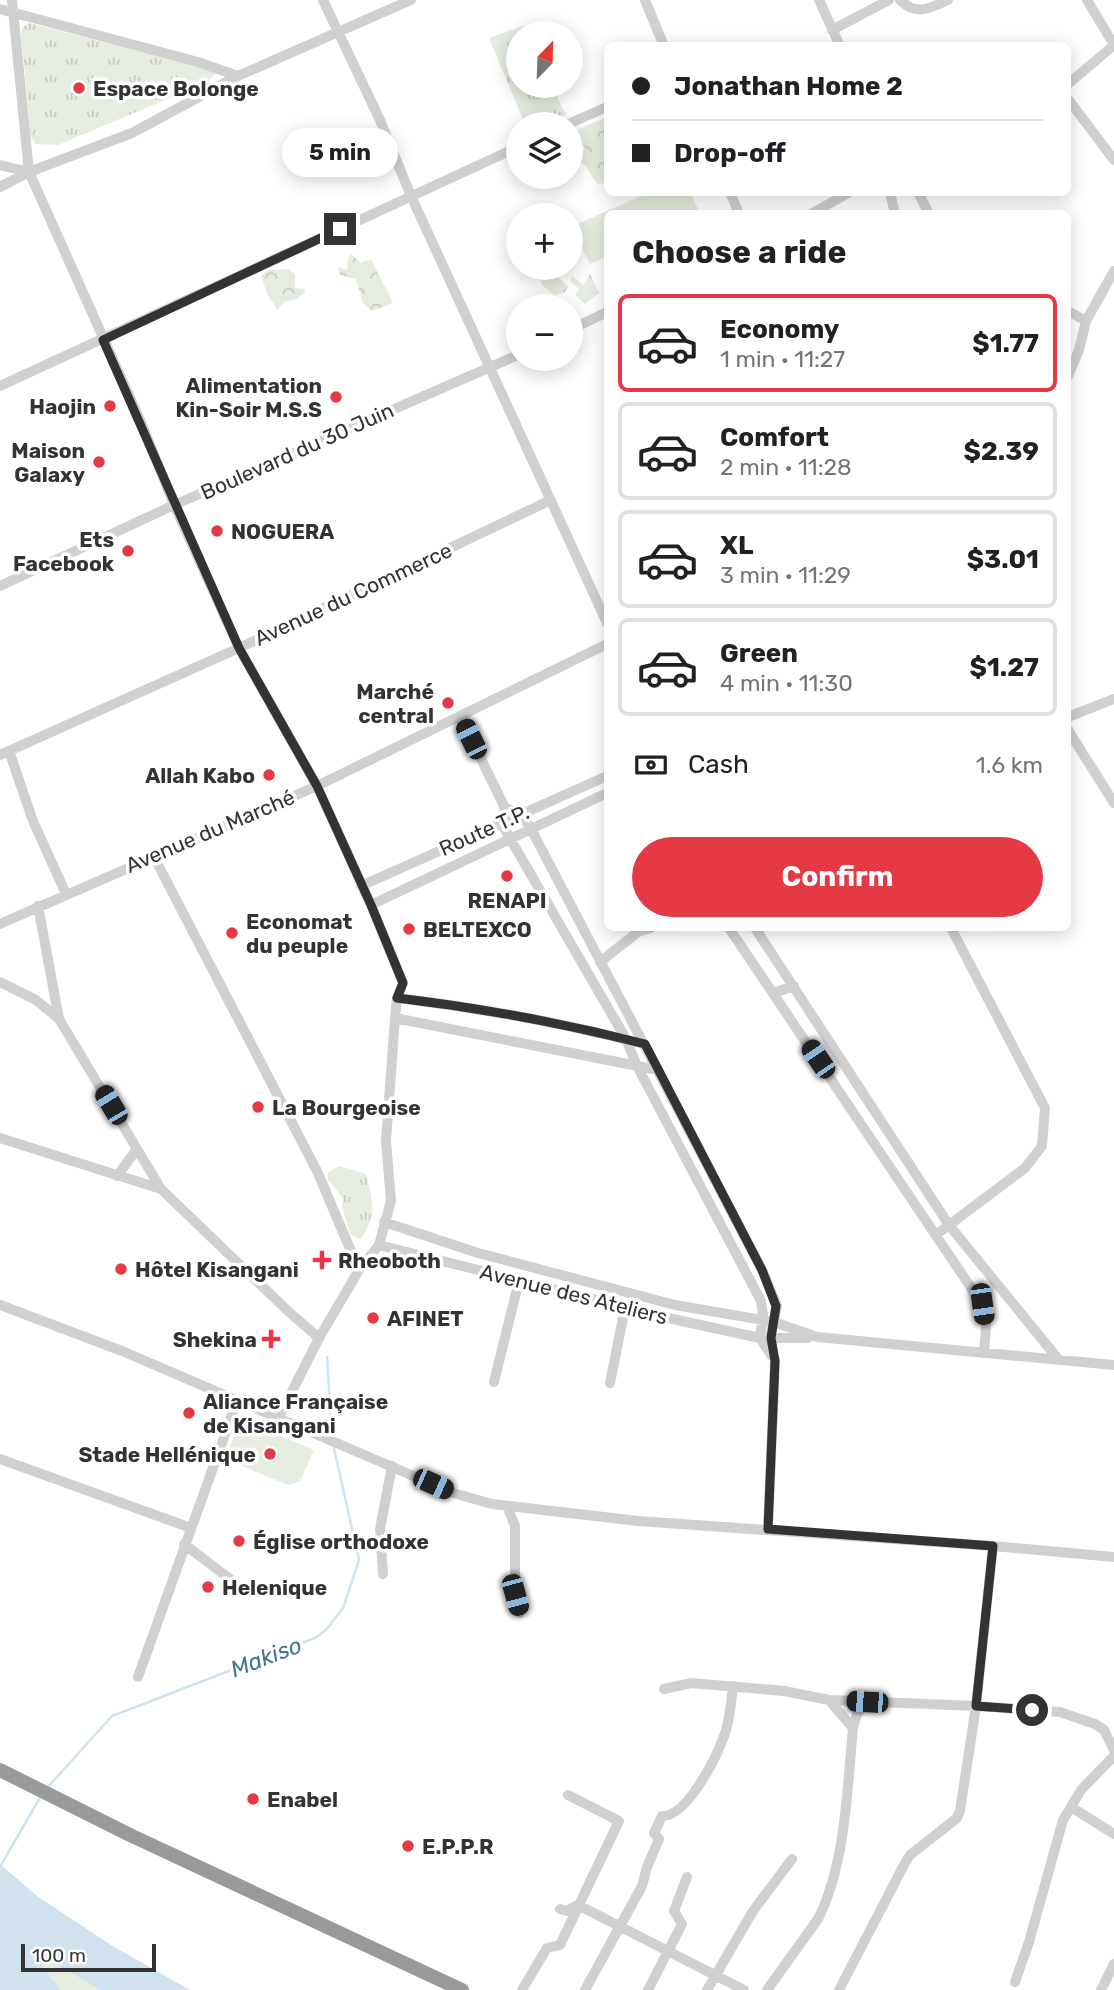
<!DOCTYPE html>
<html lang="en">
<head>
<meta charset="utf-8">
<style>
  body { margin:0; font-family:Rubik,sans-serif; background:#f2f2f2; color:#202124; height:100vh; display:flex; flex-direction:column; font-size:26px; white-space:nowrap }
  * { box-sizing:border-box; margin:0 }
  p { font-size:23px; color:#757577 }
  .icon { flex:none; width:38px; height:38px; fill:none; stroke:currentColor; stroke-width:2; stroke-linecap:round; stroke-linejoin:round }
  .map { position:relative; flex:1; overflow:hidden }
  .panel { position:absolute; left:604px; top:210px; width:467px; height:721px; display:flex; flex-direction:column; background:#fff; border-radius:10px; box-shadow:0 4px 18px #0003 }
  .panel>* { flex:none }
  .top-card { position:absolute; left:604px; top:42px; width:467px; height:154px; border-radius:10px; box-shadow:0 4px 18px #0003; display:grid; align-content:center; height:154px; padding:0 28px; background:#fff }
  .needle { width:46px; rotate:23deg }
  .buttons { position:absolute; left:506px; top:21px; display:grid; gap:14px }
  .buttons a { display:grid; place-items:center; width:77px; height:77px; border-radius:50%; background:#fff; box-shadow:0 4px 18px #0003; font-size:35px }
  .scale { position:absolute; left:21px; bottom:18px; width:135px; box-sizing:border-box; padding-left:7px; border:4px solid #333; border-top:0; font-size:19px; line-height:24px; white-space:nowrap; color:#333; -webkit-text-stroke:5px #fff; paint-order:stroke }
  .end { position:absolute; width:32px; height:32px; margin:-16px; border:9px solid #333; background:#fff; box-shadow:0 0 0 4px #fff }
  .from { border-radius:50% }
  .bubble { position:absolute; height:49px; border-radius:24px; background:#fff; box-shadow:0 4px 18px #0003; font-size:23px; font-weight:700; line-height:49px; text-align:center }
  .car { position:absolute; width:21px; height:42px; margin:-21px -10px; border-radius:9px; box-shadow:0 0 5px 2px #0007; background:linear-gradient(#222 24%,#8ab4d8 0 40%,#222 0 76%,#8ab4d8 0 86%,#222 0) }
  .top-card b { display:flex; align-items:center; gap:24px; height:66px; font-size:26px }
  .top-card b+b { border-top:2px solid #e0e0e0 }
  .top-card i { width:18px; height:18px; background:#202124 }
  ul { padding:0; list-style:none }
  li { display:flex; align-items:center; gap:21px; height:98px; margin:0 14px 10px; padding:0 14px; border:4px solid #e0e0e0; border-radius:10px }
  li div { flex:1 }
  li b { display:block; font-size:26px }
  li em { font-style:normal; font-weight:700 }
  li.active { border-color:#e63946 }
  li>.icon { width:63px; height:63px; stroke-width:1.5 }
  h2 { padding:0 28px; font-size:32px; line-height:84px }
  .pay { display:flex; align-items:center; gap:18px; height:77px; padding:0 28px; font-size:26px }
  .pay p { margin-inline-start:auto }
  .action { display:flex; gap:14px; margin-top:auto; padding:14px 28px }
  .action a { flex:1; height:80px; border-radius:42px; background:#e63946; color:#fff; font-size:28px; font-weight:700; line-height:80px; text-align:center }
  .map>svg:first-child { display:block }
  .grass { fill:#e6ecdf }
  .forest { fill:url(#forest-crowns) }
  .park { fill:url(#park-tufts) }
  .water { fill:#cfe2ee }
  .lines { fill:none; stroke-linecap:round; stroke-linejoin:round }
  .stream { stroke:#cfe2ee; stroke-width:2.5 }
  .minor { stroke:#d0d0d0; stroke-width:10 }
  .highway { stroke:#9a9a9a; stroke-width:14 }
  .route { stroke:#333; stroke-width:9 }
  .poi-dot { fill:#e63946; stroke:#fff; stroke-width:2.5 }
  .labels { text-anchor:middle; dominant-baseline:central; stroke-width:7; stroke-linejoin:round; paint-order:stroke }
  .poi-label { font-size:21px; font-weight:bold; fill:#333; stroke:#fff; text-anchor:start }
  .street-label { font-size:21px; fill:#333; stroke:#fff }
  .water-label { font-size:23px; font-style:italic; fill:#3f7597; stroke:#fff }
</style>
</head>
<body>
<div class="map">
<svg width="1114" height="1990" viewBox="0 0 1114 1990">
  <defs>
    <pattern id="forest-crowns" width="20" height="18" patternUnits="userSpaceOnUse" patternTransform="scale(1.75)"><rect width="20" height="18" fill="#e6ecdf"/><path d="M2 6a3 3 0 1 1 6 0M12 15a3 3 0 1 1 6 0" fill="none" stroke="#c6cbc0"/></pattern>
    <pattern id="park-tufts" width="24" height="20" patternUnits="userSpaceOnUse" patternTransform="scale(1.75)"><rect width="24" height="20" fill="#e6ecdf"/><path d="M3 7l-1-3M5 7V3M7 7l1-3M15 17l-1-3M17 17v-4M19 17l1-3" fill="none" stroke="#c6cbc0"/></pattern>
  </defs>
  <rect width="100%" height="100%" fill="#fff"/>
  <path class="grass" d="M 650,192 L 690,193 L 700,213 L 607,214 L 607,257 L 590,264 L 571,227 Z
    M 253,1424 L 314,1450 L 300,1481 L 288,1485 L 225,1459 L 238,1426 Z
    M 44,1958 L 101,1990 L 61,1990 L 40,1963 Z"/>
  <path class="forest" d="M 607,117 L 607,183 L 597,184 L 585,165 L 578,160 L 585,148 L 577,139 L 579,129 Z
    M 351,254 L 361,263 L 371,259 L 393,303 L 372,311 L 363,303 L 356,279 L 340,275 L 338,267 L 347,270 L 348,258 Z
    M 288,269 L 295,274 L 295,288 L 305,289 L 305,292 L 297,299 L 284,302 L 278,310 L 267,294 L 261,275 L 269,270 Z
    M 548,270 L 554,272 L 568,287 L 565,292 L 554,295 L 542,285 L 540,277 Z
    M 590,274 L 599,293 L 585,304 L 575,295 L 579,289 L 570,281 L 572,276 L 583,285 Z"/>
  <path class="park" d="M 29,23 L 212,70 L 215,74 L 208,82 L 191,89 L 58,145 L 36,144 L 31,137 L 21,35 L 23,27 Z
    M 523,26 L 527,33 L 518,33 L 518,86 L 552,86 L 566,115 L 542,124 L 525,124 L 489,38 Z
    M 339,1166 L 366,1174 C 373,1200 377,1216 361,1239 L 351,1235 L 342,1207 L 343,1199 L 328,1179 L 328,1172 Z"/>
  <path class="water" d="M 0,1864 L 37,1896 L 111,1945 L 190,1990 L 101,1990 L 44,1958 L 40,1963 L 61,1990 L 0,1990 Z"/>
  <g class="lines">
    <path class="stream" d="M 327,1357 L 332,1437
      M 47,1788 L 112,1716 L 315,1638 L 326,1630 L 343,1608 L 359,1560 L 333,1444
      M 1,1865 L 41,1796"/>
    <path class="minor" d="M 12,0 L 29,172 L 141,422 L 174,505 L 239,648 L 317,786 L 371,905 L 403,983 L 397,998 L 395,1018 L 386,1141 L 391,1201 L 379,1245 L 359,1270 L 319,1338 L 279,1417
      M 323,0 L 380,120 L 411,196 L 607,623
      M 645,0 L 664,46
      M 819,0 L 840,46
      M 900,0 C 917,16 928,9 948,0
      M 1087,0 L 1114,45
      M 0,9 L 198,62 L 238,76
      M 832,30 L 889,0
      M 1068,84 L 1114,45
      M 1068,99 L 1114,160
      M 568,124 L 607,107
      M 0,165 L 29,172
      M 0,187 L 29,172 L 132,133 L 238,76 L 411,0
      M 730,192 L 739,214
      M 890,192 L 895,214
      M 918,192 L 929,214
      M 811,214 L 850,192
      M 1068,311 L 1086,321
      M 570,330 L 607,312
      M 1068,376 L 1079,350 L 1086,321 L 1114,271
      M 0,386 L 518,147
      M 0,586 L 174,505 L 518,355
      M 460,716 L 505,808 L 501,823 L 626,1039 L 637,1066 L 761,1301 L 763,1315 L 760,1338 L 771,1355
      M 1068,717 L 1114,699
      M 1068,730 L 1114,803
      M 9,751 L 33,821 L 66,894
      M 0,755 L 239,648 L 551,500
      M 505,808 L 521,813 L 531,829 L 762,1270 L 777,1306 L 770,1338 L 775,1361 L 768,1529
      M 153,855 L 317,1171 L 359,1270
      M 361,886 L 607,776
      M 371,905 L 607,793
      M 38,906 L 59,1019
      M 0,924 L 317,786 L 607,644
      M 729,928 L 982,1304 L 986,1326 L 984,1353
      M 755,928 L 949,1225 L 1059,1360
      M 600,962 L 638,932 L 651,928
      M 0,982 L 36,1000 L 59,1019 L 161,1189 L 289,1312 L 319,1338
      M 773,993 L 794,986
      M 397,998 C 481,1008 563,1023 644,1044
      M 395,1018 L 658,1070
      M 0,1138 L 161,1189
      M 117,1176 L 137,1149
      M 384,1222 L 478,1253 L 675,1305 L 774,1322 L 817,1337 L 1114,1365
      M 937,1234 L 1025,1168 L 1042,1146 L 1045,1108 L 951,928
      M 379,1245 L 668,1318 L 760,1338 L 808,1338
      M 0,1305 L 122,1351 L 453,1493 L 492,1504 L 638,1521 L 993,1546 L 1114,1557
      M 494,1382 L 519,1281
      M 610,1383 L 625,1308
      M 0,1459 L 191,1528
      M 507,1506 L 515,1526 L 515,1595 L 520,1613
      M 184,1544 L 230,1579
      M 383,1574 L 380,1529 L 392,1466
      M 138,1677 L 237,1401
      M 664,1689 L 691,1683 L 784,1691 L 829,1700 L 976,1706 L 1060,1712 L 1095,1724 L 1104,1730 L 1114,1750
      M 829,1700 L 853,1728
      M 1071,1807 L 1114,1834
      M 560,1909 L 567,1911 L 578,1905 L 744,1990
      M 1015,1982 L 1029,1942 L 1063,1820 L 1081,1790 L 1114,1756
      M 522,1990 L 547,1948 L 560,1945 L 619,1821 L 568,1795
      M 585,1990 L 642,1886 L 647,1867 L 659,1839 L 654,1833 L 662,1816 C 687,1817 716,1758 724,1736 C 730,1721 731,1702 733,1686
      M 648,1990 L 682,1924 L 674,1911 L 687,1877
      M 707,1990 L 753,1911 L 792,1859
      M 767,1990 L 818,1919 C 846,1863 847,1789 853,1728 L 857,1714 L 867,1702
      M 839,1990 L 905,1863 L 910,1855 L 957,1818 L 960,1811 L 976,1706 L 993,1546
      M 1101,1990 L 1114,1964"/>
    <path class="highway" d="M 0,1770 L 130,1835 L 462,1990"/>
  </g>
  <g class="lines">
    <path class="route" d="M 340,229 L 103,340 L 239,648 L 317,786 L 371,905 L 403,983 L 397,998 C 481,1008 563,1023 645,1044 L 762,1270 L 776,1306 L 771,1338 L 775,1361 L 768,1529 L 993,1546 L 976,1706 L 1032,1710"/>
  </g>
  <g class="poi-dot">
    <circle cx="79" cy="88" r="7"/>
    <circle cx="336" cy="397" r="7"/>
    <circle cx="110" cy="406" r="7"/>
    <circle cx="99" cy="462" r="7"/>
    <circle cx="217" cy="531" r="7"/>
    <circle cx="128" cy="551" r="7"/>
    <circle cx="448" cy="703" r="7"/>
    <circle cx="269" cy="775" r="7"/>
    <circle cx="507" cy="876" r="7"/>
    <circle cx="409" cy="929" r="7"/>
    <circle cx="232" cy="933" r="7"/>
    <circle cx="258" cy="1107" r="7"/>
    <path d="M318.5 1249.5h7v7h7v7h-7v7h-7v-7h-7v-7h7z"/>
    <circle cx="121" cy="1269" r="7"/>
    <circle cx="373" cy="1318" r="7"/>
    <path d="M267.5 1328.5h7v7h7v7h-7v7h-7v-7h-7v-7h7z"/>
    <circle cx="189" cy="1413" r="7"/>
    <circle cx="270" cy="1454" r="7"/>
    <circle cx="239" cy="1541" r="7"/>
    <circle cx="208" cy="1587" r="7"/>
    <circle cx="253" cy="1799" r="7"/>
    <circle cx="408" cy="1846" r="7"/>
  </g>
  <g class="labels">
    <g class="poi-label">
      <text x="93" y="88">Espace Bolonge</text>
      <text x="322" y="385" text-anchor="end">Alimentation<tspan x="322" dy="24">Kin-Soir M.S.S</tspan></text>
      <text x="96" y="406" text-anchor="end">Haojin</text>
      <text x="85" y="450" text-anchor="end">Maison<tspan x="85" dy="24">Galaxy</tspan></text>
      <text x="231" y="531">NOGUERA</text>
      <text x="114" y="539" text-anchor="end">Ets<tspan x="114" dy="24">Facebook</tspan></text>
      <text x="434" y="691" text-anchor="end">Marché<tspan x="434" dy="24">central</tspan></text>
      <text x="255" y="775" text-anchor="end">Allah Kabo</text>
      <text x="507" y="900" text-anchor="middle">RENAPI</text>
      <text x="246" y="921">Economat<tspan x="246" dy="24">du peuple</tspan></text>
      <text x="423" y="929">BELTEXCO</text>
      <text x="272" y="1107">La Bourgeoise</text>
      <text x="338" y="1260">Rheoboth</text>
      <text x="135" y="1269">Hôtel Kisangani</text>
      <text x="387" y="1318">AFINET</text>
      <text x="257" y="1339" text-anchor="end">Shekina</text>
      <text x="203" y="1401">Aliance Française<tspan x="203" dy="24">de Kisangani</tspan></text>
      <text x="256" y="1454" text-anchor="end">Stade Hellénique</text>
      <text x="253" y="1541">Église orthodoxe</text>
      <text x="222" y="1587">Helenique</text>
      <text x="267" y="1799">Enabel</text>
      <text x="422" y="1846">E.P.P.R</text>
    </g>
    <g class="street-label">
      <text transform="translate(297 451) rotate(-24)">Boulevard du 30 Juin</text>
      <text transform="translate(353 594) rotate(-25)">Avenue du Commerce</text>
      <text transform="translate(484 830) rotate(-24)">Route T.P.</text>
      <text transform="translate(210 831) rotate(-23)">Avenue du Marché</text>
      <text transform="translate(574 1294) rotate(14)">Avenue des Ateliers</text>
    </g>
    <g class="water-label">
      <text transform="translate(266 1657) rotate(-21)">Makiso</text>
    </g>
  </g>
</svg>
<div class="buttons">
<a><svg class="needle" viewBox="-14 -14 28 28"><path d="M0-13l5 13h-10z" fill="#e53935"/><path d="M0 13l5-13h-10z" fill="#757577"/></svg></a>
<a><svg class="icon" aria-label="layers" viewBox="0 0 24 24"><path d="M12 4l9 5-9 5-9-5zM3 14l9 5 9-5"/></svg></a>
<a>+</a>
<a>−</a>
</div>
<div class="scale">100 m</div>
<i class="end from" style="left:1032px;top:1710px"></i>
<i class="end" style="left:340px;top:229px"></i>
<div class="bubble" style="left:282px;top:128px;width:116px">5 min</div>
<i class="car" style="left:471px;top:739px;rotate:334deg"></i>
<i class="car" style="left:818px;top:1059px;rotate:326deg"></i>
<i class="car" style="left:111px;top:1105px;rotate:329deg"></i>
<i class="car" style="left:982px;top:1304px;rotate:172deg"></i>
<i class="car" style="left:433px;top:1484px;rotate:114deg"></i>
<i class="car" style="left:515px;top:1595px;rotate:165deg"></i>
<i class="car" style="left:867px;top:1702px;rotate:273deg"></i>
<div class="top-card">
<b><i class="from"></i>Jonathan Home 2</b>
<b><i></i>Drop-off</b>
</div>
<section class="panel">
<h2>Choose a ride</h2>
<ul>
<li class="active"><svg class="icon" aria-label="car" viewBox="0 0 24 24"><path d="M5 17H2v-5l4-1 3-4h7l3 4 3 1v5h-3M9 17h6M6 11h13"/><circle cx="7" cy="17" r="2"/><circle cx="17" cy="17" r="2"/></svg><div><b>Economy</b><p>1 min · 11:27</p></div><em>$1.77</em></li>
<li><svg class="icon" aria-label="car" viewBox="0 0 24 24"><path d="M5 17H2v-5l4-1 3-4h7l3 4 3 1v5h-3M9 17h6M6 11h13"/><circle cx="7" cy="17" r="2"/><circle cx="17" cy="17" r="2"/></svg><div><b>Comfort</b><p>2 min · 11:28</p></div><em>$2.39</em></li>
<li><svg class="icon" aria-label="car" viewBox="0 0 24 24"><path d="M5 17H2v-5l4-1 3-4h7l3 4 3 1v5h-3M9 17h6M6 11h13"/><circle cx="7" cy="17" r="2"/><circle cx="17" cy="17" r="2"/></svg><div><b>XL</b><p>3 min · 11:29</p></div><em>$3.01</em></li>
<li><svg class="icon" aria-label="car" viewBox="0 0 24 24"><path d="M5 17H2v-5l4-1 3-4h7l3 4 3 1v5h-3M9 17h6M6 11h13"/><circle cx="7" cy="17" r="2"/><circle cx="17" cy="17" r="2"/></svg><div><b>Green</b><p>4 min · 11:30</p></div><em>$1.27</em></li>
</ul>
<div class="pay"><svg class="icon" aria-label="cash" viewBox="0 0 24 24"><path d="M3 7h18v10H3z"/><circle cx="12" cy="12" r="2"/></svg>Cash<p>1.6 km</p></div>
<div class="action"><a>Confirm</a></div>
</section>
</div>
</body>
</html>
